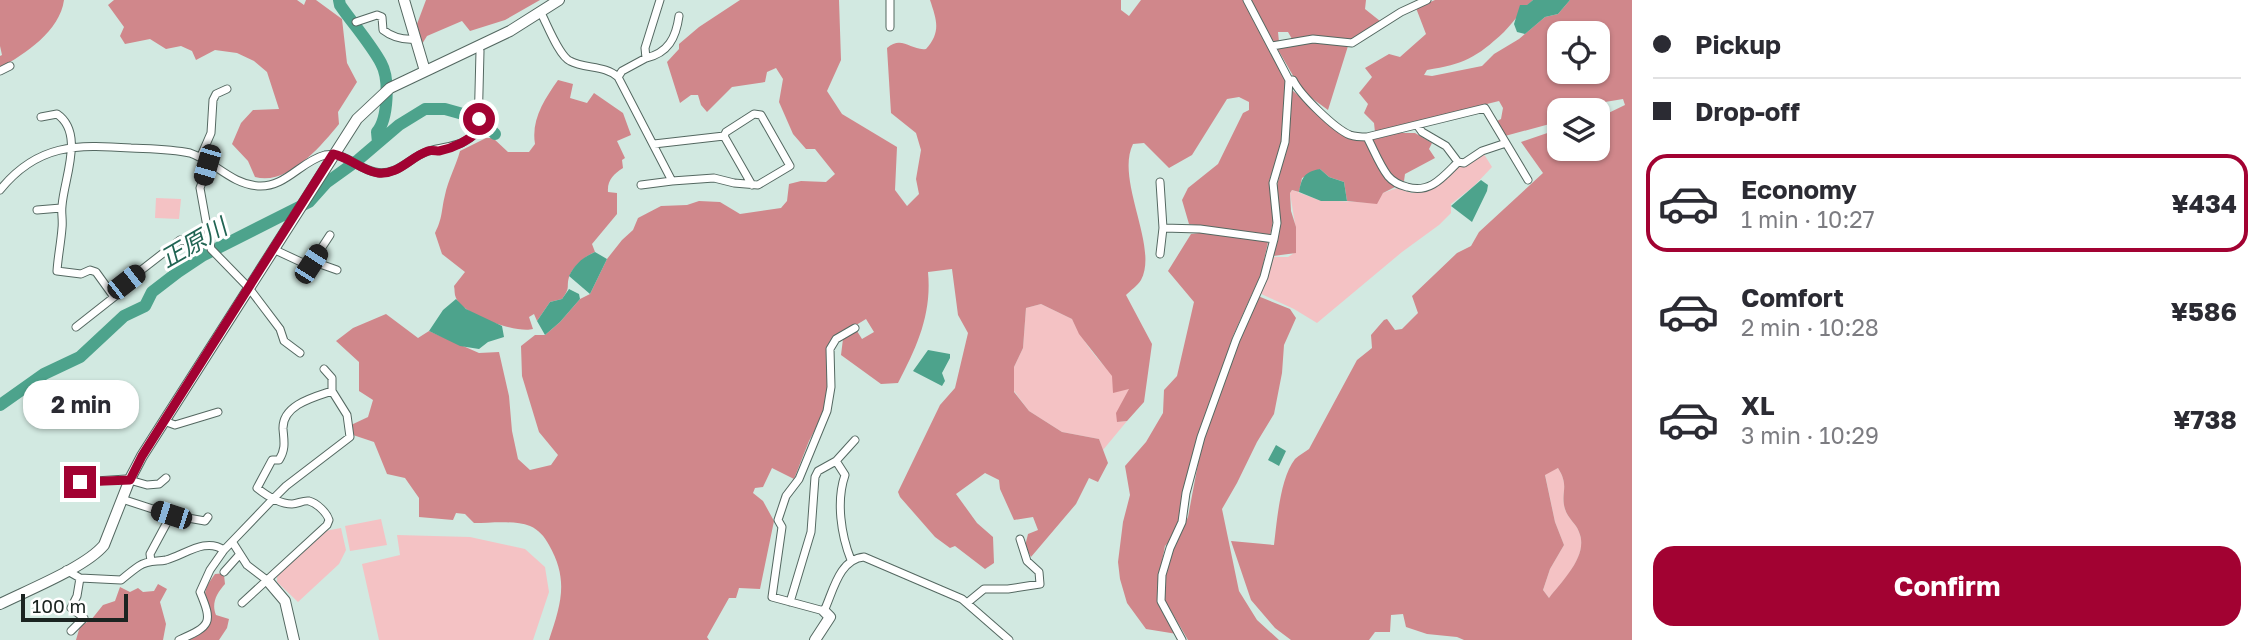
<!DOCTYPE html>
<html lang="en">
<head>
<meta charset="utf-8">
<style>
  body { margin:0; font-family:"Golos Text","Noto Sans JP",sans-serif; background:#f7f7f7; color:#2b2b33; height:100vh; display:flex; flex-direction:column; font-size:26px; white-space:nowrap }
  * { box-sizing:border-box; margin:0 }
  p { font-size:23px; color:#7c7c81 }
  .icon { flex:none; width:38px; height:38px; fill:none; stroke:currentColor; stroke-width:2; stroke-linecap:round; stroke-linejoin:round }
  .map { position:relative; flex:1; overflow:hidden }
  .details { display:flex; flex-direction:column; background:#fff; width:630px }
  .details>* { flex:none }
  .banner { display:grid; align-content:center; height:154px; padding:0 21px; background:#fff }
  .controls { position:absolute; left:1547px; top:21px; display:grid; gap:14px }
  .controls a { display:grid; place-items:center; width:63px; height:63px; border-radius:14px; background:#fff; box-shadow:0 2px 5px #0004; font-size:35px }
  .scale { position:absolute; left:21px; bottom:18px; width:107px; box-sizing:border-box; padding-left:7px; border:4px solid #1b2421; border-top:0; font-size:19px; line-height:24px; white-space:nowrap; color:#1b2421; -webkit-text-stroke:5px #fff; paint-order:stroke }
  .end { position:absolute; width:32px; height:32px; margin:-16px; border:9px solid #a20232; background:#fff; box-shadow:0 0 0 4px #fff }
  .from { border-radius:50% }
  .bubble { position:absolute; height:49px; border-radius:21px; background:#fff; box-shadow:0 2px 5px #0004; font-size:23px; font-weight:700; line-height:49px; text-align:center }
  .car { position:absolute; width:21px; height:42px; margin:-21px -10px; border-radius:9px; box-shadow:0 0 5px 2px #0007; background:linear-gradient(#222 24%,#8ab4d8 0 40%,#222 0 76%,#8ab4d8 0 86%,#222 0) }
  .banner b { display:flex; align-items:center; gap:24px; height:66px; font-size:26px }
  .banner b+b { border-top:2px solid #e1e1e2 }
  .banner i { width:18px; height:18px; background:#2b2b33 }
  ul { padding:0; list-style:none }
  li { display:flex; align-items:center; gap:21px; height:98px; margin:0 14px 10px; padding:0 7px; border:4px solid transparent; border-radius:21px }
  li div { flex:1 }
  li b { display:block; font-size:26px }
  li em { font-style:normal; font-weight:700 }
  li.active { border-color:#a20232 }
  li>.icon { width:63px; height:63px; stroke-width:1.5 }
  .button { display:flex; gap:14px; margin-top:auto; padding:14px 21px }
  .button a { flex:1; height:80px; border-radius:21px; background:#a20232; color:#fff; font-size:28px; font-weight:700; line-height:80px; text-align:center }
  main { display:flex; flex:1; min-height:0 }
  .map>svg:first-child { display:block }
  .green { fill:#f4c2c4 }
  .forest { fill:#d0878b; fill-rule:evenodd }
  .water { fill:#4da38c }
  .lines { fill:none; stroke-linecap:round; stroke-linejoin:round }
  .river { stroke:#4da38c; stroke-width:12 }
  .street-casing { stroke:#546861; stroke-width:9 }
  .secondary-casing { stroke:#546861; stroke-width:12 }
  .street { stroke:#fff; stroke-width:7 }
  .secondary { stroke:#fff; stroke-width:10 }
  .route { stroke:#a20232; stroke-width:9 }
  .labels { text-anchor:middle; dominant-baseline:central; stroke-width:6; stroke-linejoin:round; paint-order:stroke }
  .water-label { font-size:24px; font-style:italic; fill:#216453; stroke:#fff }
</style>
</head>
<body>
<main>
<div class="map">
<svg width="1632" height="640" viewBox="0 0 1632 640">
  <rect width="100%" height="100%" fill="#d2e9e1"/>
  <path class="green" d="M 1482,151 L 1492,167 L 1474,186 L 1451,204 L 1451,213 L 1439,225 L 1402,252 L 1317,323 L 1294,309 L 1257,292 L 1271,257 L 1288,257 L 1294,253 L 1296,230 L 1290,193 L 1292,190 L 1319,200 L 1375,203 L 1383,193 L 1397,188 L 1412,193 L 1440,182 L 1458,162 Z
    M 156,198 L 181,199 L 179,219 L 155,218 Z
    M 1041,304 L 1072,319 C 1085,346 1105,371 1130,388 L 1117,422 L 1127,421 L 1103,450 L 1099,439 L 1062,432 L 1029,411 L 1014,391 L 1014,367 L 1023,348 L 1026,308 Z
    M 1558,468 C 1570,487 1560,492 1565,509 C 1568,519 1576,523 1579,532 C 1589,555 1563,581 1549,598 L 1543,590 L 1550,569 L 1564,545 L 1555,522 L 1545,474 Z
    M 381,519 L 387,545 L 350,551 L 345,526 Z
    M 341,528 L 346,550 L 339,564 L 298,602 L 277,582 L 277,576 L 325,531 Z
    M 397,535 L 470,537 L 525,549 L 545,567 L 549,592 L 533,640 L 379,640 L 362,564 L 400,555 Z"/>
  <path class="forest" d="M 0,0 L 64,0 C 60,31 25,54 0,68 L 0,56 L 2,55 L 0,46 Z
    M 114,0 L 297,0 L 304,5 L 306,0 L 316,0 L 342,19 L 347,63 L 357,82 L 338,112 L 339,124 C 321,146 288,186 255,177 L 248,161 L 232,144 L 241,123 L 253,110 L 279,109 L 267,72 L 254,61 L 237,53 L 215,50 L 196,60 L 192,51 L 181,46 L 166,49 L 150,39 L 125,44 L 120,36 L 124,27 L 108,5 Z
    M 426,0 L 540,0 L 505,20 L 470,31 L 462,21 L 427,36 L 422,44 L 417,24 Z
    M 740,0 L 839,0 L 841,60 L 827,91 L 842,114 L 897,147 L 895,190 L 907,206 L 919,194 L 916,179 L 921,150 L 916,133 L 891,113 L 887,48 C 902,35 911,51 926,49 C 941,32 937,21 930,0 L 1121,0 L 1121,10 L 1129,16 L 1141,0 L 1244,0 L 1286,79 L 1282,146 L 1269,181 L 1274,216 L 1270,236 L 1261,236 L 1189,224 L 1182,200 L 1188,188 L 1218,164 L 1243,113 L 1249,110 L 1249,102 L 1239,97 L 1227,99 L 1192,155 L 1169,168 L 1144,143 L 1133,144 C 1115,180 1159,247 1141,280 C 1138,285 1130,291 1126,295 L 1152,344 L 1144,402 L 1127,421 L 1117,422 L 1116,413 L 1129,389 L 1113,393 L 1112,376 L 1079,334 L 1072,319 L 1041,304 L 1026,308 L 1023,348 L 1014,367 L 1014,392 L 1029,411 L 1062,432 L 1099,439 L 1108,463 L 1098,482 L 1089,478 L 1076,504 L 1031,557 L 1025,546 L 1028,534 L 1038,530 L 1033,517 L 1014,520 L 1000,489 L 999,480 L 985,473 L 956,494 L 977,523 L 993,537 L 994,563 L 985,569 L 955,546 L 950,548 L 935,537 L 900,497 L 898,492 L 940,405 L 955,388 L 968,333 L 958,315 L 952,269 L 928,272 C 932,314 917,347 898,383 L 881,384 L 841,355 L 843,339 L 857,331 L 862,339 L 874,332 L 866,319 L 835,338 L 828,350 L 829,380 L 826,408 L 809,441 L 794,479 L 772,468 L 763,487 L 755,488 L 753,493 L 763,501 L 774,521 L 760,589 L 739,588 L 736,598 L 729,598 L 707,637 L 709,640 L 549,640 C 561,604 569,580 549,545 C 544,536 539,530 530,526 C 513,520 491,523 474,523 L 465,514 L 456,513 L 453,520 L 419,517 L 419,498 L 405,478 L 387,474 L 374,442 L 353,435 L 351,425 L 368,417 L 373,400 L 359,391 L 359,362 L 336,341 L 353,328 L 386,314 L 418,338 L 429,331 L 479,353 L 499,352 L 509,396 L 512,431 L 518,459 L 530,470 L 551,465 L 558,455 L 539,432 L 522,376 L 521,346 L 535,335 L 545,335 L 560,322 L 580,299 L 590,294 L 607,259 L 622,240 L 633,230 L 638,218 L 661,206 L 687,205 L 699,201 L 720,202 L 740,214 L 781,208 L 787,201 L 789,184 L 801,181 L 826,182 L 835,174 L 815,149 L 806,149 L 793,134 L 779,102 L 783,79 L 776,68 L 767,72 L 765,82 L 732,87 L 707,112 L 701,105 L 698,95 L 691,95 L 680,103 L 667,62 L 679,49 L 679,44 L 699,27 Z
    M 1249,0 L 1366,0 L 1365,9 L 1380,21 L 1352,41 L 1312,37 L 1292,39 L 1288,32 L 1278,32 L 1279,42 L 1270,40 Z
    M 1435,0 L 1533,0 C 1521,10 1514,22 1504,32 C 1476,58 1464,64 1427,70 L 1424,75 L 1432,76 L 1482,66 L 1494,54 L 1519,39 L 1545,17 L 1558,14 L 1570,0 L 1632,0 L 1632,640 L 1464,640 L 1457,637 L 1427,634 L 1406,627 L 1403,614 L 1391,615 L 1390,632 L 1375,632 L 1369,640 L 1291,640 L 1275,628 L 1251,600 L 1231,541 L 1274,545 C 1277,521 1280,478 1295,459 C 1299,455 1305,452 1309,449 L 1357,360 L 1372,348 L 1371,335 L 1384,320 L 1387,319 L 1395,330 L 1402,329 L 1418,313 L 1412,296 L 1457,253 L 1471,246 L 1479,232 L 1543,173 L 1521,142 L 1559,129 L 1559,149 L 1598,149 L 1598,118 L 1625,105 L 1623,99 L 1581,106 L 1575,110 L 1559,110 L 1559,121 L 1557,122 L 1505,136 L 1497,121 L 1501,119 L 1503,108 L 1499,101 L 1375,132 L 1374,123 L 1364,113 L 1368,104 L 1359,93 L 1372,77 L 1365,68 L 1389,54 L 1400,57 L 1426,34 L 1416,8 ZM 1559,33 L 1598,33 L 1598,72 L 1559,72 ZM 1558,468 C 1570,487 1560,492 1565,509 C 1568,519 1576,523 1579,532 C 1589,555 1563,580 1549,598 L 1543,590 L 1550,569 L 1564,545 L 1555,522 L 1545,475 Z
    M 1313,42 L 1348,46 L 1328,110 L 1302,91 L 1277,48 Z
    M 558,80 L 573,84 L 570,98 L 587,103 L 594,93 L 623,113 L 631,135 L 617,141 L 625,158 L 622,160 L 623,168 C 614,174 607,180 608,192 L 617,193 L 617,214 L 592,244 L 595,252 C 585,256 573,266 569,277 C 566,288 571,287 562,299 L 550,302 L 537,321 L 534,314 L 529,317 L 533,329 C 517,334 463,315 456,298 C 454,294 455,290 454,286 L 465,272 L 442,254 L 435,233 C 443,217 441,211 445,195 C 448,180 456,166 460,151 L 486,138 L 493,138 L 508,152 L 529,152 L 535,144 C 531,120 544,100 558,80 Z
    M 1292,90 L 1340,133 L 1365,140 L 1395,187 L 1383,193 L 1377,204 L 1347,201 L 1344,182 L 1329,177 L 1320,169 L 1302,178 L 1299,192 L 1292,190 L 1290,193 L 1291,211 L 1296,227 L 1296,253 L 1273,256 L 1280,223 L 1276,190 L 1288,139 Z
    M 1393,133 L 1415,133 L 1432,143 L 1429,149 L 1435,158 L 1405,174 L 1404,181 L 1394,179 L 1376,155 L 1371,138 Z
    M 1207,232 L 1268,242 L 1261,274 L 1233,336 L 1199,437 L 1182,493 L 1179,521 L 1173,538 L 1165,546 L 1157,588 L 1158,601 L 1177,634 L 1146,629 L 1127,603 L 1120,579 L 1118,562 L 1123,522 L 1130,495 L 1125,466 L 1146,442 L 1163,413 L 1164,390 L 1177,376 L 1194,302 L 1168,271 L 1191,234 Z
    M 1258,296 L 1290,309 L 1296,318 L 1284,345 L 1282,373 L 1274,414 L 1257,442 L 1237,483 L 1222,509 L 1239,591 L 1257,620 L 1279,640 L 1188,640 L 1164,599 L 1162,589 L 1173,549 L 1188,517 L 1203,437 L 1238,340 Z
    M 226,573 L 224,575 L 225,584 C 217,593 211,603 216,615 L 229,619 L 227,628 L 219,640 L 184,640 L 204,630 L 211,617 C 204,595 201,593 215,574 Z
    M 158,584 L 167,589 L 160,602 L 166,624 L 163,640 L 76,640 L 80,626 L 91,620 L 103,605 L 115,601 L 120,587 L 130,592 L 138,588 L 143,592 L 154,591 Z"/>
  <path class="water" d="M 1533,0 L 1570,0 L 1558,14 L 1545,17 L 1525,34 L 1517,32 L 1514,24 L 1520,5 L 1527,5 Z
    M 1320,169 L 1329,177 L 1344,182 L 1347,201 L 1321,201 L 1299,192 C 1302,177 1304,172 1320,169 Z
    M 1481,180 L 1488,185 L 1487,191 L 1472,222 L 1451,206 Z
    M 595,252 L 607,259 L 590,294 L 569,276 C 575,264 583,257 595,252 Z
    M 569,289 L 579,294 L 580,299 L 560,322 L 545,335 L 537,321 L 550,302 L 562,299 Z
    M 456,299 L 466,309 L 502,326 L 504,337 L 488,342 L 479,349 L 460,346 L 429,331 L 443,310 Z
    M 928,350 L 950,354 L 950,358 L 942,373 L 945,381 L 942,386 L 913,371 Z
    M 1276,445 L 1286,451 L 1279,466 L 1268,460 Z"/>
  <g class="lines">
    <path class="river" d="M 339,0 L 340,5 C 353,24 370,43 381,63 C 390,79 388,119 377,132 L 378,143
      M 0,405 L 44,374 L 80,357 L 124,316 L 145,306 L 152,292 L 178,272 L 202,256 L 309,202 L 326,183 L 358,160 L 399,125 L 425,109 L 445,109 L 470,116 L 483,122 L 495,134"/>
    <defs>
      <path id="street" d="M 1247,0 L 1289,80 L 1293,80 C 1300,95 1335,129 1350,135 C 1356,137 1361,137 1367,137 L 1485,108 L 1528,180
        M 541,13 C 547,24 559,56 570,61 C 585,69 605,65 618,77 L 672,181 L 714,178 L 734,183 L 758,185 L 790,166 L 761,115 L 754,114 L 726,132 L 724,136 L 654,144
        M 356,22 L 377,15 L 382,17 L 383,30 C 392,37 403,40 415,39
        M 890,27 L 890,0
        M 1272,46 L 1313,39 L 1352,43 L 1401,12 L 1427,0
        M 646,58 C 668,53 676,38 679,16
        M 0,71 L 10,66
        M 618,77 L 622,71 L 646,58 L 645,48 L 660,0
        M 41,117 L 57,114 C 85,133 64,178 62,206 C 61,213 63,220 62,228 C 61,242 58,256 57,271 L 81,274 L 90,270 L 96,272 L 114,297
        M 724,136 L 752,185
        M 1367,137 C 1374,150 1379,164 1388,176 C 1393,182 1399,185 1407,187 C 1430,194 1443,177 1458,162 L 1446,146 L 1422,132 L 1417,125
        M 201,156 L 211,133 L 213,100 L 216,94 L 227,89
        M 210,162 L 200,188 L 211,249 L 249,288 L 280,329 L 284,341 L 300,353
        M 1458,162 L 1464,163 L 1482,151 L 1506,143
        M 641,185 L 672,181
        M 0,190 C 37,144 77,144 131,148 C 151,149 171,149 190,153 C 214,161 231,184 258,186 C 285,188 301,161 325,155 C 344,151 358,169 375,172 C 398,177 410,156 429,151 C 450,145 461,148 478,131 L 480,51 L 478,47
        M 37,210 L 61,208
        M 1163,228 L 1200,229 L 1274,239
        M 273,249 L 301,262 L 320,264 L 337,270
        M 1160,254 L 1163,228 L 1160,182
        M 311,264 L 330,235
        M 76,327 L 123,290 L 126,282 L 180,240 L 209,245
        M 855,328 L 836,339 L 830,349 L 831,387 L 827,411 L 799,479 L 786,496 L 778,520 L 782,527 L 772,597 L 824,611 C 833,592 839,559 864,557 L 962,599 L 1009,640
        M 164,421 L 175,425 L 218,412
        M 80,482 L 126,479 L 147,485 L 159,484 L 166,478
        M 122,499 L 171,515 L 205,521 L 208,517
        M 233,543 L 247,565 L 268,581
        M 851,560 C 841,535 836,501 845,475 L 836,461 L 855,440
        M 151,561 L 150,554 L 171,515
        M 66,570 L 80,578 L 121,580 C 127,575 133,570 139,566 C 148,560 157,562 166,560 C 185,555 205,537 224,550
        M 224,572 L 240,554
        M 790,602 L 811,532 L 815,477 L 818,471 L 836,461
        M 242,603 L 327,525 L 329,520 C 327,513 317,503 309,501 C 303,500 298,504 292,504 C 279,504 267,496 257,488 L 272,460 L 279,460 C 286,449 284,441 283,429 C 282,405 314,397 332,391
        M 967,603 L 984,589 L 1008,589 L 1040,584 L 1039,572 L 1027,561 L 1020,539
        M 71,631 L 84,618 L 71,608 L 77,596 L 80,578
        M 179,640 C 211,626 213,623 200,592 L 210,570 L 224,550 L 273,499 L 286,486 L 350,437 L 347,415 L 332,391 L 332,378 L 324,369
        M 1182,640 L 1161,601 L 1162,575 L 1170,548 L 1182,522 L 1186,493 L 1201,437 L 1236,340 L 1264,277 L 1274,239 L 1277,223 L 1273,183 L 1285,142 L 1289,80"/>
      <path id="secondary" d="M 404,0 L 425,71
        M 268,581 L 285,601 L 294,640
        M 0,604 C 28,590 86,567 104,545 L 130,479 L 142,456 L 357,119 L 390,88 L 510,31 L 559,0
        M 815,640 L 830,617 L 824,611"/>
    </defs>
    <use href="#street" class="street-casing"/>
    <use href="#secondary" class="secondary-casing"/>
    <use href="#street" class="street"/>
    <use href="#secondary" class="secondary"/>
  </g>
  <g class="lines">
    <path class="route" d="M 80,482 L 130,480 L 142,456 L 333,154 C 349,157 362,171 378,173 C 399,175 410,157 428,151 C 431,150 436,151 439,151 C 453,148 468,141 478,131 L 479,119"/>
  </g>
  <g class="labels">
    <g class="water-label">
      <text transform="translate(193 242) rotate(-30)">正原川</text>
    </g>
  </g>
</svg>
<div class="controls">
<a><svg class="icon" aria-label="locate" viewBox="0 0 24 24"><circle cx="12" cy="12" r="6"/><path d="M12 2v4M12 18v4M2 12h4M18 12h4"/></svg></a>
<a><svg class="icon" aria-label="layers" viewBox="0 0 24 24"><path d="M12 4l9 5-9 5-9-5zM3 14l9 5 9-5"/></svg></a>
</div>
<div class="scale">100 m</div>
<i class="end from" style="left:479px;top:119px"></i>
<i class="end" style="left:80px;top:482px"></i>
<div class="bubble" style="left:23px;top:380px;width:116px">2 min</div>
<i class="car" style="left:207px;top:165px;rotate:196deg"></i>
<i class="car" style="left:311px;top:264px;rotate:33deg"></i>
<i class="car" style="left:126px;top:282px;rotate:52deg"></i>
<i class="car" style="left:171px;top:515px;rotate:288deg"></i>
</div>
<section class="details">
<div class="banner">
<b><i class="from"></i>Pickup</b>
<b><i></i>Drop-off</b>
</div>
<ul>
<li class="active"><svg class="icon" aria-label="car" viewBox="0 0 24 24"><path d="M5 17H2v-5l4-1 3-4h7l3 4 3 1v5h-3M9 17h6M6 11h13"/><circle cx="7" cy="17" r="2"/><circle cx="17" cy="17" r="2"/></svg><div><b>Economy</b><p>1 min · 10:27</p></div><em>¥434</em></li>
<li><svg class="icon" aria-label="car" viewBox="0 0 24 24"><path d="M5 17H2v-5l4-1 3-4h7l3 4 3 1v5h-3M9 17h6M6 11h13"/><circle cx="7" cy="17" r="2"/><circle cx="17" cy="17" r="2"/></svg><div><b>Comfort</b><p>2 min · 10:28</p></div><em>¥586</em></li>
<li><svg class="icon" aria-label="car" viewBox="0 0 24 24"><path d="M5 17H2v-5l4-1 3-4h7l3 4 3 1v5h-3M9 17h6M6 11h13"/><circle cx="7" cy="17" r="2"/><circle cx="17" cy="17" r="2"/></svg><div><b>XL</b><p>3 min · 10:29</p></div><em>¥738</em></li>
</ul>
<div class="button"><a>Confirm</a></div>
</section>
</main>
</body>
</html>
